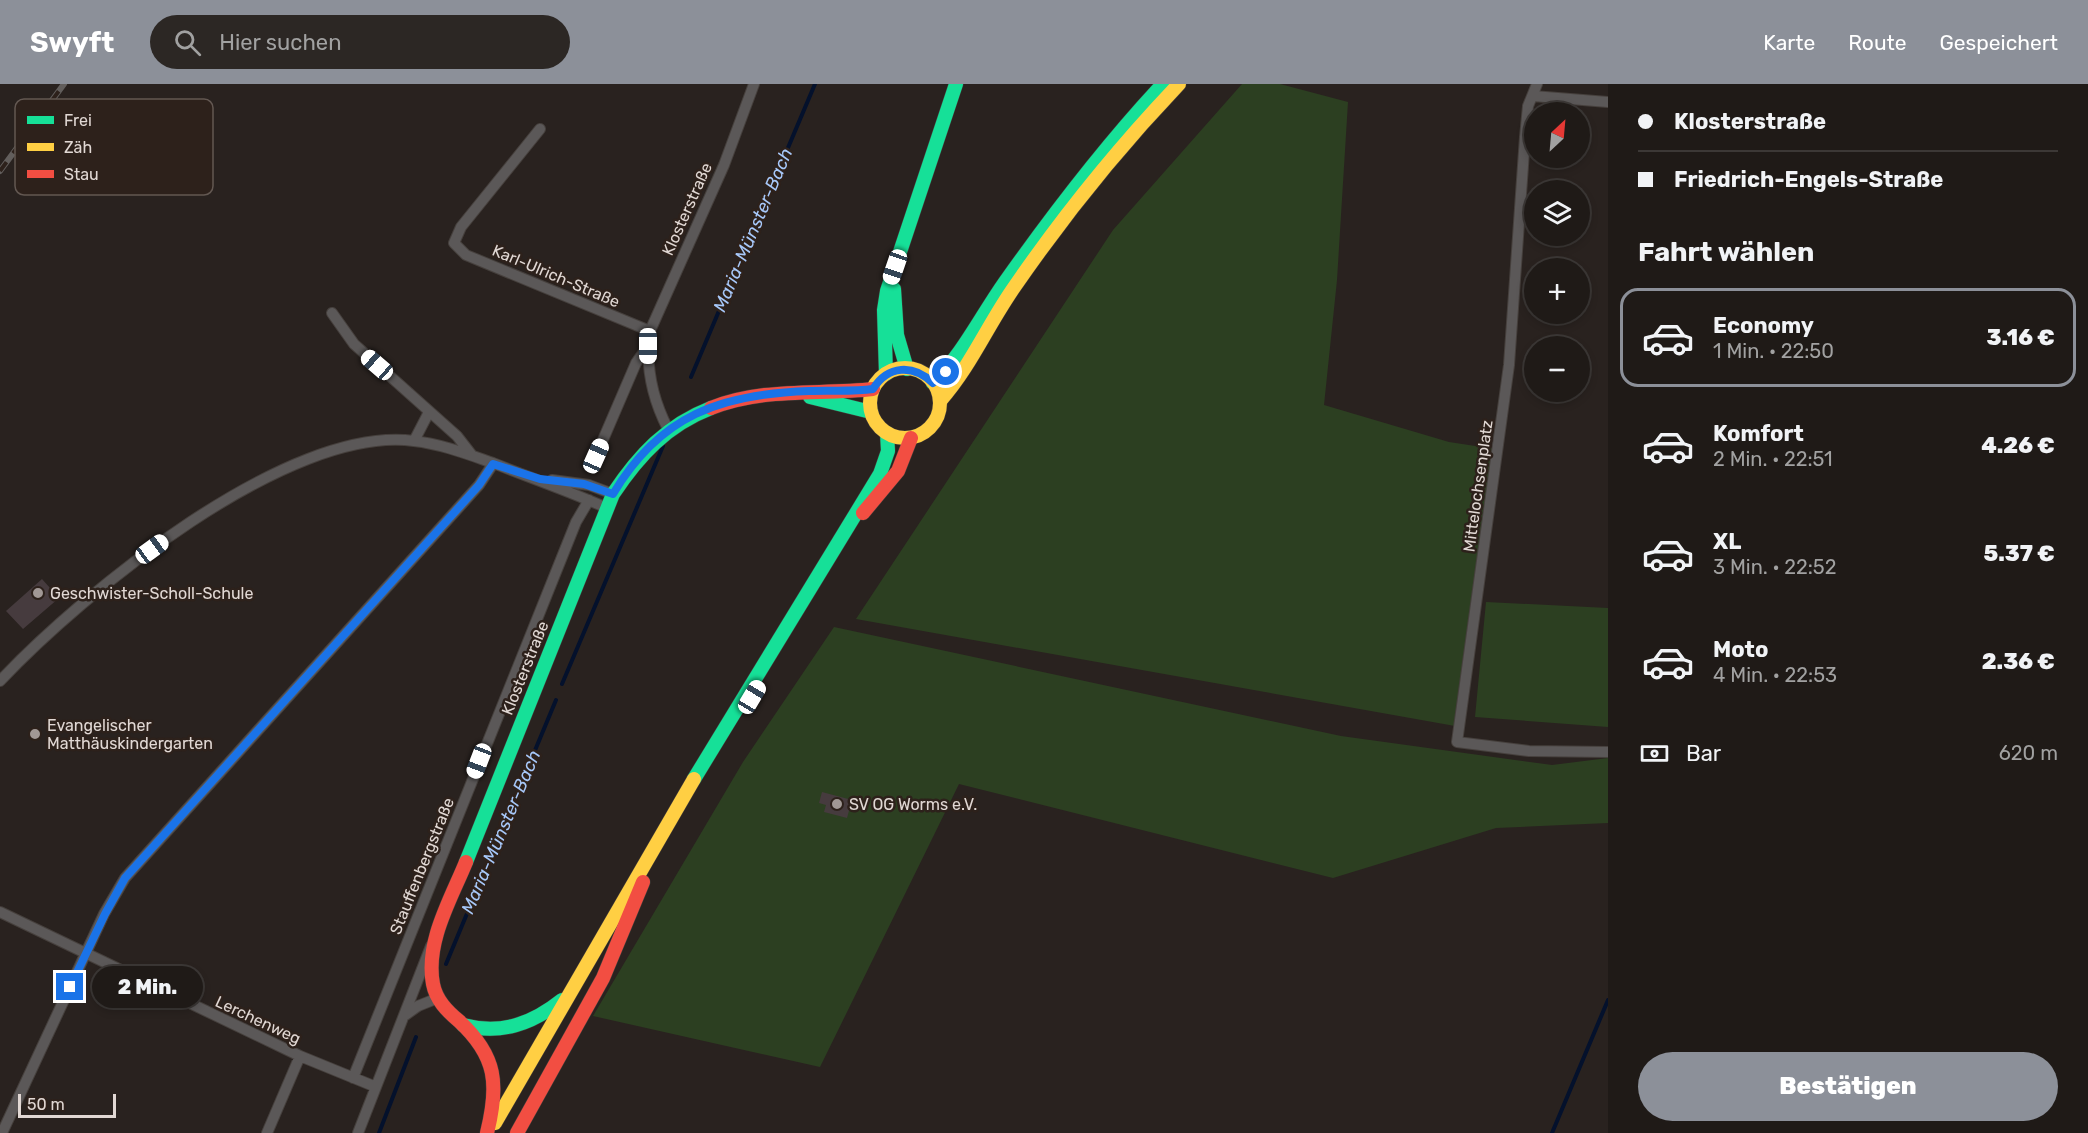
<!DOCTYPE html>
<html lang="de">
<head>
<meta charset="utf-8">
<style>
  body { margin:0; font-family:Rubik,sans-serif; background:#2c2724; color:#f1f3f6; height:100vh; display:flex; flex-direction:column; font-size:22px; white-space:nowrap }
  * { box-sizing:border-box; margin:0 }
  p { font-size:20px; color:#a1a1a1 }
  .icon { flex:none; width:33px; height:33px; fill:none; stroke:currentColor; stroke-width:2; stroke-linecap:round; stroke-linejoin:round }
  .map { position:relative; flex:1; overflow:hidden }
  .sheet { display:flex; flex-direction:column; background:#1f1a17; width:480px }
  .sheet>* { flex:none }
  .top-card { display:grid; align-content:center; height:132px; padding:0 30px; background:#1f1a17 }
  .needle { width:39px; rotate:26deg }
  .fabs { position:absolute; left:1524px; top:18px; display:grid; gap:12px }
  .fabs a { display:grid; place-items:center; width:66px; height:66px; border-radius:50%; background:#1f1a17; box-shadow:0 3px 9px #0003,0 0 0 2px #3c3836; font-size:30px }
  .scale { position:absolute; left:18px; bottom:15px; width:98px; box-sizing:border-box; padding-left:6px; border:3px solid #e1d8d4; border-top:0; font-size:16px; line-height:21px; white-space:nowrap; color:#e1d8d4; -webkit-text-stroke:4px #2d211b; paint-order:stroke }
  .end { position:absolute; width:27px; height:27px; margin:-14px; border:8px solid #1a73e8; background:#fff; box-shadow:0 0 0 3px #fff }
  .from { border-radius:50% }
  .bubble { position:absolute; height:42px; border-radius:21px; background:#1f1a17; box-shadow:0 3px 9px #0003,0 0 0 2px #3c3836; font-size:20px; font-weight:800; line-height:42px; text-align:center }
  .car { position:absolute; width:18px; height:36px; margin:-18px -9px; border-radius:8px; box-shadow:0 0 4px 2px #0007; background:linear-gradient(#fff 24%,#345 0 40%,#fff 0 76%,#345 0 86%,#fff 0) }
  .top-card b { display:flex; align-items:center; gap:21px; height:57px; font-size:22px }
  .top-card b+b { border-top:2px solid #3c3836 }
  .top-card i { width:15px; height:15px; background:#f1f3f6 }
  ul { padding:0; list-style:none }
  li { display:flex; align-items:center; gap:18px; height:99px; margin:0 12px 9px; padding:0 18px; border:3px solid transparent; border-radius:18px }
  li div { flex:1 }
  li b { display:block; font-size:22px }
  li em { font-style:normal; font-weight:800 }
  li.on { border-color:#8c9099 }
  li>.icon { width:54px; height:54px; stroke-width:1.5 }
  h2 { padding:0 30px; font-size:27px; line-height:72px }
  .pay { display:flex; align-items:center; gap:15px; height:66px; padding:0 30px; font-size:22px }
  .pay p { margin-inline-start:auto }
  .primary-button { display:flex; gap:12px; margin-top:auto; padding:12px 30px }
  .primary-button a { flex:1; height:69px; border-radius:36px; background:#8c9099; color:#fff; font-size:24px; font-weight:800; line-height:69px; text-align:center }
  header { display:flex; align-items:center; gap:36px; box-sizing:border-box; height:84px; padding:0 30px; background:#8c9099; color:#fff }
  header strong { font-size:28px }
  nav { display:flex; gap:33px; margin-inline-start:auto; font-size:21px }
  .search { width:420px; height:54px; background:#2c2724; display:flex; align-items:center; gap:15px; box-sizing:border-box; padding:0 21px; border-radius:33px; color:#a1a1a1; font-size:22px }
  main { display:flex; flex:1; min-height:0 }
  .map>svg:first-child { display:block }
  .green { fill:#2c3f21 }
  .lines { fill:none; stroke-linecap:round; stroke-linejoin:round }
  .stream { stroke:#04112c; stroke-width:4 }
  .building { fill:#463b3e }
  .street-casing { stroke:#46403d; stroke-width:12 }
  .fast-casing { stroke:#46403d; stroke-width:15 }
  .slow-casing { stroke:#46403d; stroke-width:15 }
  .jam-casing { stroke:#46403d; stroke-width:15 }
  .street { stroke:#5b5858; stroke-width:10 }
  .fast { stroke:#16e098; stroke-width:14 }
  .slow { stroke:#ffcf43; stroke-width:14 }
  .jam { stroke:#f24e42; stroke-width:14 }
  .rail-casing { stroke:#625e5c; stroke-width:6 }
  .rail { stroke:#2d211b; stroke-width:4; stroke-dasharray:11; stroke-linecap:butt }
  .route { stroke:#1a73e8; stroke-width:8 }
  .poi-dot { fill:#a19895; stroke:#2d211b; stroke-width:2 }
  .labels { text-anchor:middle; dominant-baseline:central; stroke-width:5; stroke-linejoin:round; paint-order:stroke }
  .street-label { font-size:16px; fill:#e1d8d4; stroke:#2d211b }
  .poi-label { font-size:16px; fill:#e1d8d4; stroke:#2d211b; text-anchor:start }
  .water-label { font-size:18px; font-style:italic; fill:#a7c8f9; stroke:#2d211b }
  .key { fill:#2d211b; stroke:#635852; stroke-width:1.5 }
  .key-label { font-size:16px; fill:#e1d8d4 }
</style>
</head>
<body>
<header>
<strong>Swyft</strong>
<div class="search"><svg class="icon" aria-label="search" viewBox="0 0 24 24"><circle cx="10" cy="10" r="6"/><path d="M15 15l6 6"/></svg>Hier suchen</div>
<nav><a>Karte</a><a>Route</a><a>Gespeichert</a></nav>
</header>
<main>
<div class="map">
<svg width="1608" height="1049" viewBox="0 0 1608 1049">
  <rect width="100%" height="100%" fill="#29221f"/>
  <path class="green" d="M 1242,0 L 1280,0 L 1348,18 L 1337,196 L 1324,321 L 1449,358 L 1495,365 L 1455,642 L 856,535 L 1113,146 Z
    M 1486,518 L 1608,524 L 1608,643 L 1475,633 Z
    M 834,543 L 1341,652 L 1552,681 L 1608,674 L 1608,739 L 1496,744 L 1333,794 L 959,700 L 820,983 L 593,932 L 743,678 Z"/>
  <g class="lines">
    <path class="stream" d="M 691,293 L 815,0
      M 562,600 L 663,362
      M 446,880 L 556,616
      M 379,1049 L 416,953
      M 1552,1049 L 1608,916"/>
  </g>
  <path class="building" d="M 42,495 L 59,514 L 23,545 L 6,527 Z
    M 822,708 L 852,716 L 847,734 L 824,728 L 826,721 L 819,719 Z"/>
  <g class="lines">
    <defs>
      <path id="street" d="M 1537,0 L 1528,22 L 1525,53 L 1509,281 L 1457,658 L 1529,667 L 1608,668
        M 1533,12 L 1608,18
        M 540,45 L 461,143 L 454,159 L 466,171 L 650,247
        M 332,229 L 354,260 L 457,352 L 471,370
        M 668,345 C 652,314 645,282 650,247 L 724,81 L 754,0
        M 414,357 L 429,328
        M 596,372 L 636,279 L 648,262
        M 552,396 L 589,401 L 613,410
        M 0,597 C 82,510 288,340 414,357 C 441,360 467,370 493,379 C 531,394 569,407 607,424
        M 0,828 L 300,972 L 376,1003
        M 404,932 L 418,922 L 438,914
        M 353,994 L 576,438 L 589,416
        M 2,1049 L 104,830 L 125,794 L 479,401 L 493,380
        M 267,1049 L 300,972
        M 358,1049 L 431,862"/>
      <path id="fast" d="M 894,205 L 897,251 L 907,285
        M 886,290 L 884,226 L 887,207 L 956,0
        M 933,299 C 963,270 981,232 1005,198 C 1054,129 1105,62 1163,0
        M 810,313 L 871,328
        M 694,695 L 880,390 L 888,367 L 887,349
        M 466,778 L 613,410 C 639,371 667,341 711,324
        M 463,941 C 501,951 532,940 562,916"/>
      <path id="slow" d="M870 319a35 35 0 1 1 70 0a35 35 0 1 1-70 0Z
        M 940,317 C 971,282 988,240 1015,202 C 1064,131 1119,63 1179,0
        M 495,1039 L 694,695"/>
      <path id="jam" d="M 711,324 C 763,303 819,311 873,305
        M 863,429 L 898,387 L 911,354
        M 466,778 C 451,815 425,858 433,900 C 436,916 447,927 459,937 C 497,972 499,1001 487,1049
        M 517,1049 L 603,894 L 643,798"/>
    </defs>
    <use href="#street" class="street-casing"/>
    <use href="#fast" class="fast-casing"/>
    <use href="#slow" class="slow-casing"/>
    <use href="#jam" class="jam-casing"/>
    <use href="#street" class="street"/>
    <use href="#fast" class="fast"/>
    <use href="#slow" class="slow"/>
    <use href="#jam" class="jam"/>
    <defs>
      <path id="rail" d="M 0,87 L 64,0"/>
    </defs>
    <use href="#rail" class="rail-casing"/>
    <use href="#rail" class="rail"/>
  </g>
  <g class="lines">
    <path class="route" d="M 70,903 L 105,830 L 125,794 L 479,401 L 493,380 L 540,395 L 584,400 L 613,410 C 660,331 721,310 809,307 C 830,306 852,308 873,305 C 888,281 913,280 933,299 L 946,288"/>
  </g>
  <g class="poi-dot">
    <circle cx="38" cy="509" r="6"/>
    <circle cx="35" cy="650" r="6"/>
    <circle cx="837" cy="720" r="6"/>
  </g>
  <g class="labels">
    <g class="street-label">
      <text transform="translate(687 125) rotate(-66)">Klosterstraße</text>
      <text transform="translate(556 192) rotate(23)">Karl-Ulrich-Straße</text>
      <text transform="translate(1478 402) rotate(-82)">Mittelochsenplatz</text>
      <text transform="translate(525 584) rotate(-68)">Klosterstraße</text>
      <text transform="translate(422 782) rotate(-68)">Stauffenbergstraße</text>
      <text transform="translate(258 936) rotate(25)">Lerchenweg</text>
    </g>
    <g class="poi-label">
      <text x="50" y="509">Geschwister-Scholl-Schule</text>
      <text x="47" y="641">Evangelischer<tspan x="47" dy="18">Matthäuskindergarten</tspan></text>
      <text x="849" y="720">SV OG Worms e.V.</text>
    </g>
    <g class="water-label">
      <text transform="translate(753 146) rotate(-67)">Maria-Münster-Bach</text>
      <text transform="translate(501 748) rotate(-67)">Maria-Münster-Bach</text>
    </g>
  </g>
  <rect x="15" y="15" width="198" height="96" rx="9" class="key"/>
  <rect x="27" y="32" width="27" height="8" fill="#16e098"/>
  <rect x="27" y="59" width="27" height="8" fill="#ffcf43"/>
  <rect x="27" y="86" width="27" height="8" fill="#f24e42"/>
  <g class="key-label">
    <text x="64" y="42">Frei</text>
    <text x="64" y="69">Zäh</text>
    <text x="64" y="96">Stau</text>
  </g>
</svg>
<div class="fabs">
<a><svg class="needle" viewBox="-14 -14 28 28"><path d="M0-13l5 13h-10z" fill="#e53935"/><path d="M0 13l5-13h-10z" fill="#a1a1a1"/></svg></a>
<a><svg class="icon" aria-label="layers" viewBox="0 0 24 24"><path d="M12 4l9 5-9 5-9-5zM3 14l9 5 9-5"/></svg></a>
<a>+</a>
<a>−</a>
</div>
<div class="scale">50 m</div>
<i class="end from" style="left:946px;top:288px"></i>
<i class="end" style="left:70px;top:903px"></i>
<div class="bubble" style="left:92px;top:882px;width:111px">2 Min.</div>
<i class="car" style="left:895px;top:183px;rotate:199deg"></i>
<i class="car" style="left:648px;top:262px;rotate:180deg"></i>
<i class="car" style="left:377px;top:281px;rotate:311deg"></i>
<i class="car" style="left:596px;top:372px;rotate:24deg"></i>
<i class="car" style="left:152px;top:465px;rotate:54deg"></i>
<i class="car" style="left:752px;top:613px;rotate:31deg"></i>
<i class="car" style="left:479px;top:677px;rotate:201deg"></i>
</div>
<section class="sheet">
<div class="top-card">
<b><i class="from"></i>Klosterstraße</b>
<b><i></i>Friedrich-Engels-Straße</b>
</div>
<h2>Fahrt wählen</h2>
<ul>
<li class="on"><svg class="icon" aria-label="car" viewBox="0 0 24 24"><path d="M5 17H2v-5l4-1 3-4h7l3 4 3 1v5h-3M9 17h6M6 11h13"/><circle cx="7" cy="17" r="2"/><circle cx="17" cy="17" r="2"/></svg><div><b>Economy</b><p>1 Min. · 22:50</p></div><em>3.16 €</em></li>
<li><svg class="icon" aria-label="car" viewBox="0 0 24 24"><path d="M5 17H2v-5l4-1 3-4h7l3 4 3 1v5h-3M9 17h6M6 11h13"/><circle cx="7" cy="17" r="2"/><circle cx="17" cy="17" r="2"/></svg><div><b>Komfort</b><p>2 Min. · 22:51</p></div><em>4.26 €</em></li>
<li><svg class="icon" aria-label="car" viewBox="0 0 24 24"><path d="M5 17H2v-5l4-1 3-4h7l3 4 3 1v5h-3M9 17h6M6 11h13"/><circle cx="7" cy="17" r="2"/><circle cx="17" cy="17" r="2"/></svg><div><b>XL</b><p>3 Min. · 22:52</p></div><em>5.37 €</em></li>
<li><svg class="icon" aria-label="car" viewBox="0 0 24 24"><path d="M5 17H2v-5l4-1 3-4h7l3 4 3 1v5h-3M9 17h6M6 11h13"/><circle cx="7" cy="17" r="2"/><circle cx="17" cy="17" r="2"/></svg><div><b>Moto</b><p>4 Min. · 22:53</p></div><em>2.36 €</em></li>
</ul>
<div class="pay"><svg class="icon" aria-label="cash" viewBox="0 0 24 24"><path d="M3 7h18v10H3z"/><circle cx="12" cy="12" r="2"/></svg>Bar<p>620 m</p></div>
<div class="primary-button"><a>Bestätigen</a></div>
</section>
</main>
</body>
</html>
